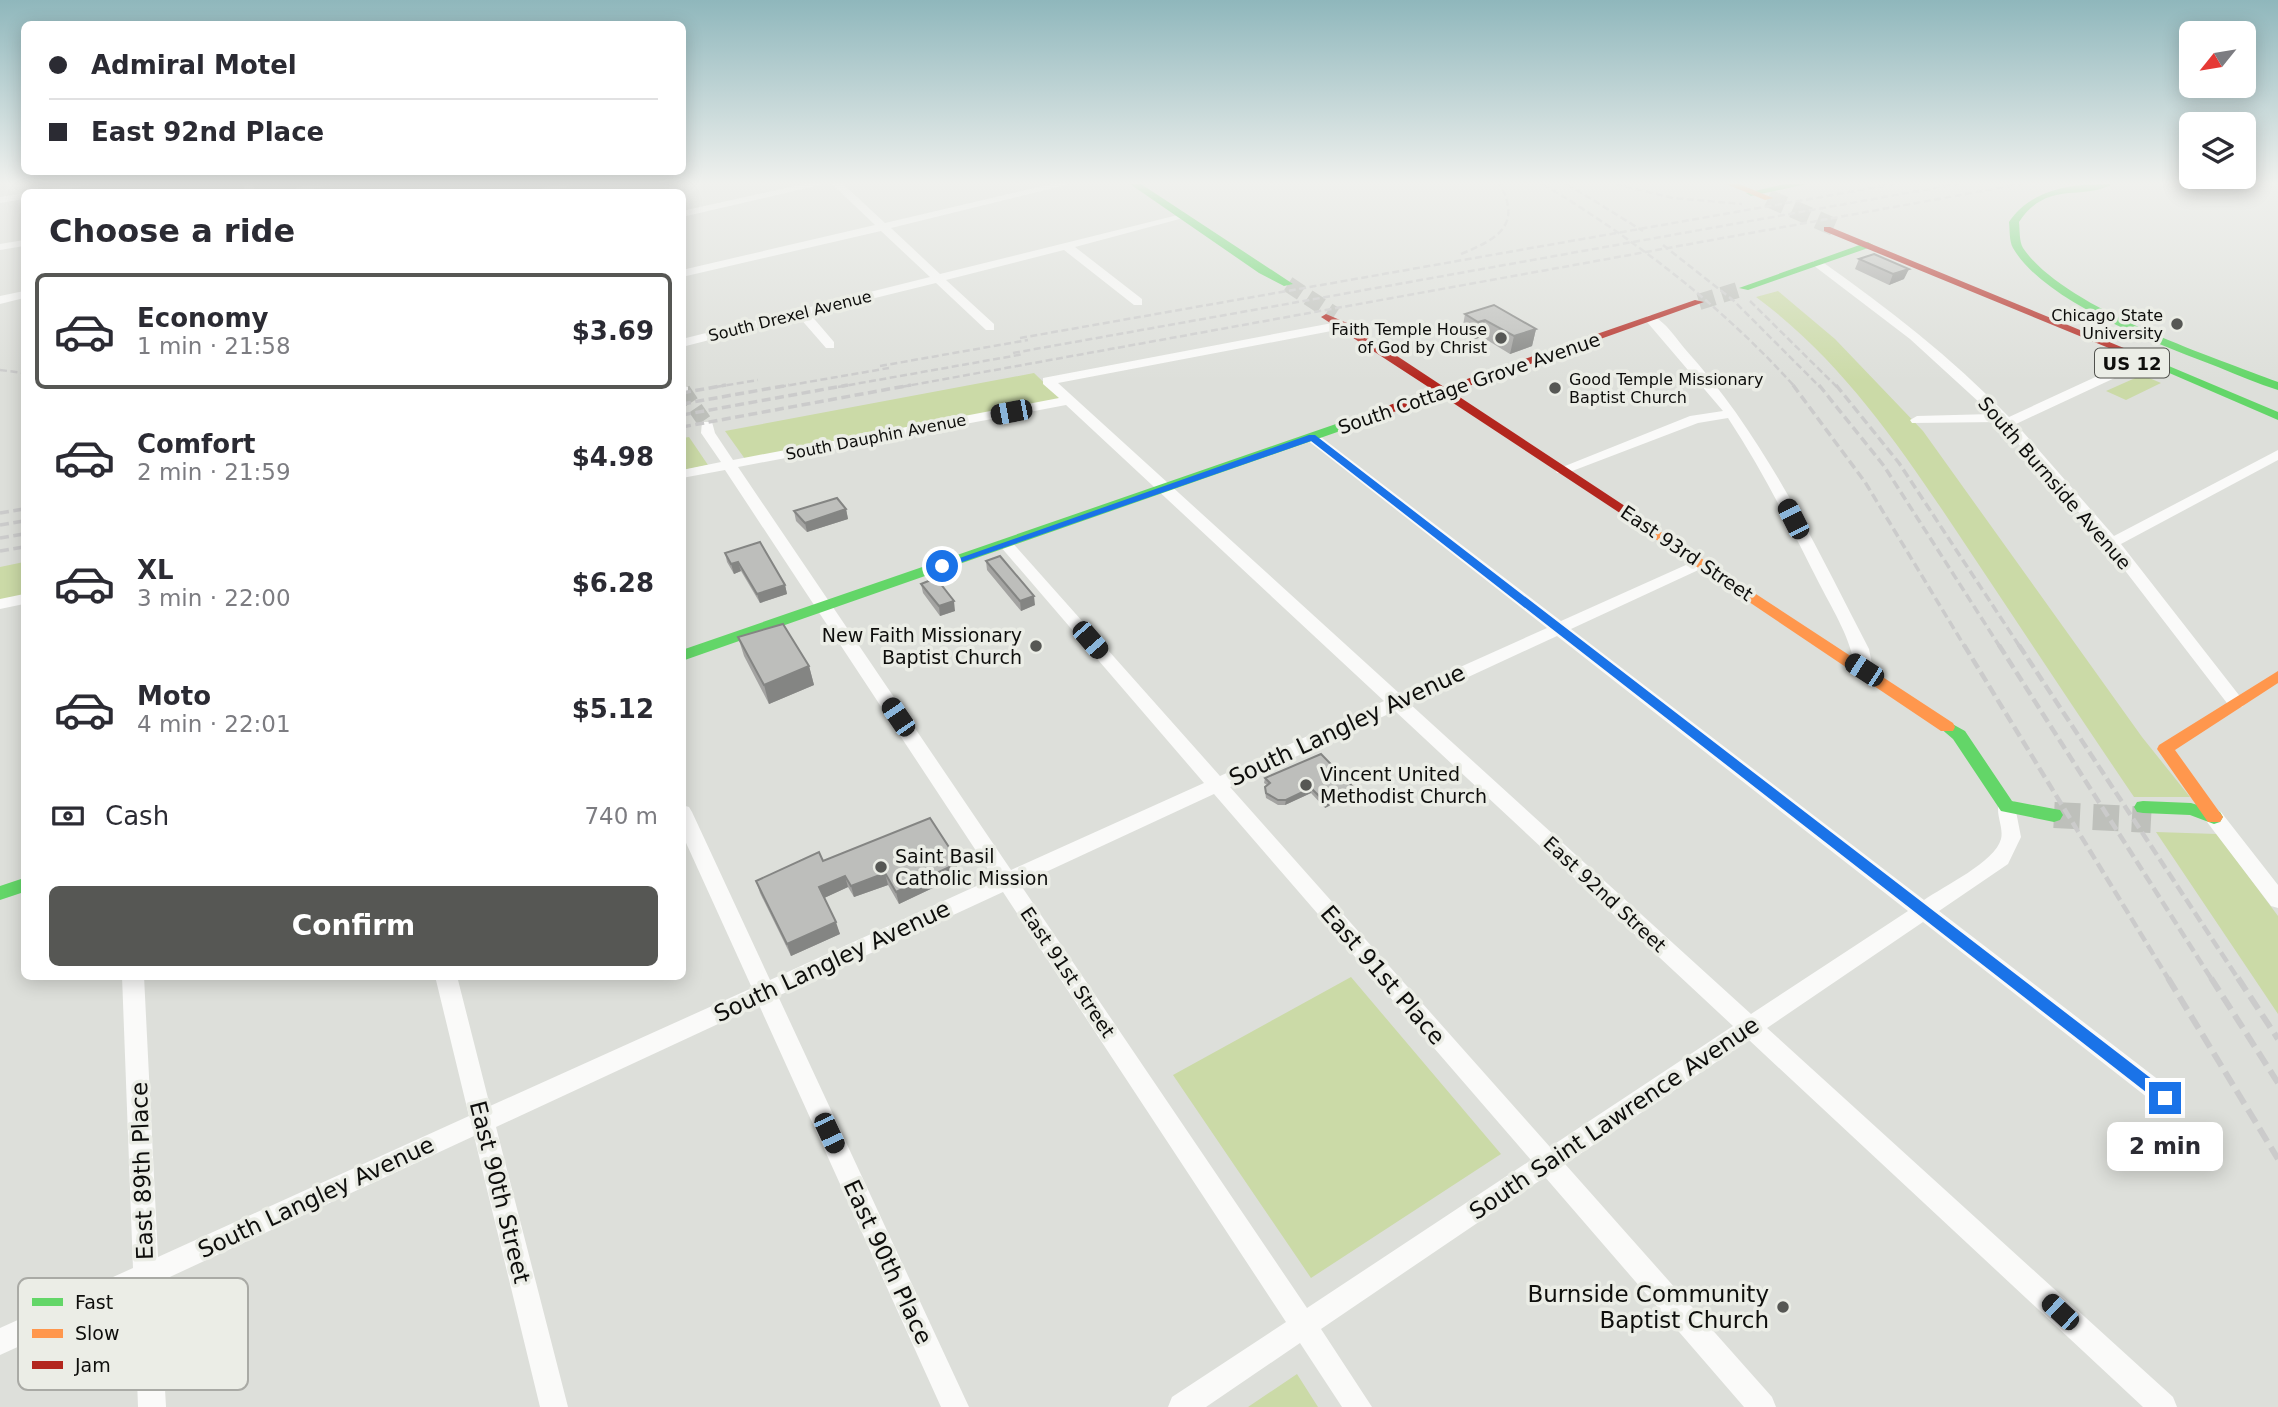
<!DOCTYPE html>
<html lang="en">
<head>
<meta charset="utf-8">
<style>
  body { margin:0; font-family:"DejaVu Sans",sans-serif; background:#f2f2f3; color:#2b2b33; height:100vh; display:flex; flex-direction:column; font-size:26px; white-space:nowrap }
  * { box-sizing:border-box; margin:0 }
  p { font-size:23px; color:#7c7c81 }
  .icon { flex:none; width:38px; height:38px; fill:none; stroke:currentColor; stroke-width:2; stroke-linecap:round; stroke-linejoin:round }
  .map { position:relative; flex:1; overflow:hidden }
  .panel { position:absolute; left:21px; top:189px; width:665px; height:791px; display:flex; flex-direction:column; background:#fff; border-radius:10px; box-shadow:0 4px 18px #0003 }
  .panel>* { flex:none }
  .guide { position:absolute; left:21px; top:21px; width:665px; height:154px; border-radius:10px; box-shadow:0 4px 18px #0003; display:grid; align-content:center; height:154px; padding:0 28px; background:#fff }
  .needle { width:46px; rotate:240deg }
  .buttons { position:absolute; left:2179px; top:21px; display:grid; gap:14px }
  .buttons a { display:grid; place-items:center; width:77px; height:77px; border-radius:10px; background:#fff; box-shadow:0 4px 18px #0003; font-size:35px }
  .end { position:absolute; width:32px; height:32px; margin:-16px; border:9px solid #1a73e8; background:#fff; box-shadow:0 0 0 4px #fff }
  .from { border-radius:50% }
  .bubble { position:absolute; height:49px; border-radius:10px; background:#fff; box-shadow:0 4px 18px #0003; font-size:23px; font-weight:800; line-height:49px; text-align:center }
  .car { position:absolute; width:21px; height:42px; margin:-21px -10px; border-radius:9px; box-shadow:0 0 5px 2px #0007; background:linear-gradient(#222 24%,#8ab4d8 0 40%,#222 0 76%,#8ab4d8 0 86%,#222 0) }
  .guide b { display:flex; align-items:center; gap:24px; height:66px; font-size:26px }
  .guide b+b { border-top:2px solid #e1e1e2 }
  .guide i { width:18px; height:18px; background:#2b2b33 }
  ul { padding:0; list-style:none }
  li { display:flex; align-items:center; gap:21px; height:116px; margin:0 14px 10px; padding:0 14px; border:4px solid transparent; border-radius:10px }
  li div { flex:1 }
  li b { display:block; font-size:26px }
  li em { font-style:normal; font-weight:800 }
  li.on { border-color:#565754 }
  li>.icon { width:63px; height:63px; stroke-width:1.5 }
  h2 { padding:0 28px; font-size:32px; line-height:84px }
  .pay { display:flex; align-items:center; gap:18px; height:77px; padding:0 28px; font-size:26px }
  .pay p { margin-inline-start:auto }
  .action { display:flex; gap:14px; margin-top:auto; padding:14px 28px }
  .action a { flex:1; height:80px; border-radius:10px; background:#565754; color:#fff; font-size:28px; font-weight:800; line-height:80px; text-align:center }
  .map>svg:first-child { display:block }
  .green { fill:#cbdaa7 }
  .lines { fill:none; stroke-linecap:round; stroke-linejoin:round }
  .street-tunnel { stroke:#bec0bb; stroke-width:15; stroke-dasharray:15 7; stroke-linecap:butt }
  .secondary-tunnel-far1 { stroke:#bec0bb; stroke-width:16; stroke-dasharray:16 8; stroke-linecap:butt }
  .secondary-tunnel { stroke:#bec0bb; stroke-width:26; stroke-dasharray:26 13; stroke-linecap:butt }
  .primary-tunnel { stroke:#bec0bb; stroke-width:18; stroke-dasharray:18 9; stroke-linecap:butt }
  .street { fill:#fafaf9; fill-rule:evenodd }
  .fast { fill:#63d668; fill-rule:evenodd }
  .slow { fill:#ff974d; fill-rule:evenodd }
  .jam { fill:#b3261e; fill-rule:evenodd }
  .rail-far3 { stroke:#cbcbcb; stroke-width:2.5; stroke-dasharray:7 3.5; stroke-linecap:butt }
  .rail-far2 { stroke:#cbcbcb; stroke-width:3.5; stroke-dasharray:9 4.5; stroke-linecap:butt }
  .rail-far1 { stroke:#cbcbcb; stroke-width:4.5; stroke-dasharray:11 5; stroke-linecap:butt }
  .rail { stroke:#cbcbcb; stroke-width:6; stroke-dasharray:15 7; stroke-linecap:butt }
  .wall { fill:#a3a3a1 }
  .shaded-wall { fill:#848583 }
  .building { fill:#bdbebb; stroke:#848583; stroke-width:2 }
  .route { fill:#1a73e8 }
  .poi-dot { fill:#565754; stroke:#ebede6; stroke-width:2.5 }
  .labels { text-anchor:middle; dominant-baseline:central; stroke-width:7; stroke-linejoin:round; paint-order:stroke }
  .far-poi-label { font-size:16px; fill:#0e0e0c; stroke:#ebede6; text-anchor:end }
  .far-street-label { font-size:16px; fill:#0e0e0c; stroke:#ebede6 }
  .shield { fill:#ebede6; stroke:#50514d; stroke-width:2 }
  .shield-label { font-size:18px; font-weight:bold; fill:#0e0e0c }
  .street-label { font-size:19px; fill:#0e0e0c; stroke:#ebede6 }
  .poi-label { font-size:19px; fill:#0e0e0c; stroke:#ebede6; text-anchor:start }
  .near-street-label { font-size:23px; fill:#0e0e0c; stroke:#ebede6 }
  .near-poi-label { font-size:23px; fill:#0e0e0c; stroke:#ebede6; text-anchor:end }
  .key { fill:#ebede6; stroke:#a9aaa5; stroke-width:2 }
  .key-label { font-size:19px; fill:#0e0e0c }
</style>
</head>
<body>
<div class="map">
<svg width="2278" height="1407" viewBox="0 0 2278 1407">
  <rect width="100%" height="100%" fill="#dddfda"/>
  <path class="green" d="M 1778,291 L 1835,339 L 1923,431 L 2142,737 L 2190,797 L 2134,797 C 2081,719 2029,640 1977,562 C 1913,466 1850,366 1756,297 Z
    M 1034,373 L 1061,399 L 745,459 L 725,431 Z
    M 2142,375 L 2161,383 L 2126,400 L 2106,391 Z
    M 689,437 L 708,465 L 683,470 L 683,438 Z
    M 24,562 L 24,595 L 0,600 L 0,567 Z
    M 2156,832 L 2217,834 L 2278,916 L 2278,1014 Z
    M 1351,977 L 1501,1154 L 1311,1278 L 1173,1075 Z
    M 1297,1374 L 1318,1407 L 1248,1407 Z"/>
  <g class="lines">
    <path class="street-tunnel" d="M 683,390 L 707,425"/>
    <path class="secondary-tunnel-far1" d="M 1288,284 L 1335,315
      M 1699,302 L 1744,288"/>
    <path class="secondary-tunnel" d="M 2054,815 L 2151,820"/>
    <path class="primary-tunnel" d="M 1768,198 L 1834,227"/>
    <path class="street" d="M 69,184 L 93,184 L 57,192 L 38,192 Z
      M 243,184 L 253,184 L 255,192 L 245,192 Z
      M 311,184 L 334,184 L 300,192 L 281,192 Z
      M 557,184 L 579,184 L 547,192 L 529,192 Z
      M 804,184 L 824,184 L 682,217 L 682,211 Z
      M 832,184 L 843,184 L 885,223 L 1051,184 L 1070,184 L 891,228 L 940,274 L 1182,214 L 1187,217 L 1075,247 L 1142,299 L 1142,305 L 1134,305 L 1064,250 L 946,280 L 994,324 L 994,330 L 986,330 L 936,283 L 810,314 L 834,342 L 834,348 L 826,348 L 799,317 L 682,347 L 682,339 L 930,277 L 881,231 L 682,277 L 682,270 L 875,225 Z
      M 24,193 L 24,199 L 0,203 L 0,197 Z
      M 24,240 L 24,246 L 0,250 L 0,244 Z
      M 1813,261 L 1821,261 C 1888,308 1952,358 2009,417 L 2141,356 L 2149,356 L 2149,362 L 2016,424 L 2114,536 L 2278,450 L 2278,460 L 2121,544 L 2242,699 L 2245,703 L 2242,707 L 2230,707 L 2090,525 L 1999,422 L 1912,423 L 1910,420 L 1917,416 L 1992,414 L 1910,339 L 1813,265 Z
      M 24,291 L 24,298 L 0,304 L 0,296 Z
      M 1651,315 C 1664,320 1676,338 1685,349 C 1765,437 1815,545 1869,649 L 1873,669 L 1870,673 L 1864,675 L 1855,669 C 1851,639 1834,612 1820,585 C 1791,528 1763,471 1728,418 L 1698,423 L 1567,473 L 1557,473 L 1555,470 L 1690,416 L 1723,411 L 1647,322 L 1647,316 Z
      M 1343,321 L 1349,325 L 1347,328 L 1058,383 L 1400,694 L 1547,628 L 1307,440 L 1307,434 L 1317,434 L 1561,621 L 1697,560 L 1707,560 L 1710,563 L 1707,566 L 1571,629 L 1924,900 C 1944,886 1995,862 2001,839 C 2004,826 1994,813 2000,801 L 2014,801 L 2021,837 L 2008,864 L 1939,911 L 2173,1091 L 2177,1098 L 2173,1105 L 2165,1109 L 2157,1105 L 1923,922 L 1767,1028 L 2173,1397 L 2177,1407 L 2143,1407 L 1749,1040 L 1565,1164 L 1772,1397 L 1776,1407 L 1744,1407 L 1545,1177 L 1321,1329 L 1372,1407 L 1342,1407 L 1300,1343 L 1206,1407 L 1168,1407 L 1172,1397 L 1286,1322 L 1003,892 L 778,996 L 969,1407 L 941,1407 L 759,1005 L 496,1127 L 568,1407 L 540,1407 L 474,1136 L 159,1282 L 166,1407 L 138,1407 L 134,1294 L 0,1355 L 0,1328 L 133,1268 L 122,976 L 144,976 L 158,1257 L 469,1116 L 435,976 L 457,976 L 490,1106 L 752,988 L 682,834 L 682,805 L 689,807 L 692,812 L 770,980 L 994,878 L 725,470 L 682,478 L 682,470 L 721,462 L 701,433 L 702,422 L 712,422 L 715,433 L 733,460 L 1059,398 L 1043,384 L 1043,378 ZM 1066,405 L 1384,701 L 1220,776 L 1010,540 L 1000,540 L 997,543 L 1000,546 L 1204,783 L 1011,870 L 738,467 ZM 1557,636 L 1908,911 L 1751,1014 L 1410,704 ZM 1395,711 L 1733,1026 L 1550,1147 L 1230,787 ZM 1214,794 L 1531,1160 L 1307,1308 L 1020,884 Z
      M 682,386 L 688,387 L 688,393 L 682,394 Z
      M 24,594 L 24,604 L 0,609 L 0,599 Z
      M 2214,810 L 2221,812 L 2278,885 L 2278,908 L 2271,906 L 2207,822 L 2204,817 L 2207,812 Z"/>
    <path class="fast" d="M 1130,184 L 1141,184 L 1293,284 L 1284,286 L 1259,273 Z
      M 1785,184 L 1807,184 L 1751,196 L 1746,193 Z
      M 2113,184 C 2081,201 2047,180 2019,222 C 2020,231 2019,241 2023,248 C 2064,308 2210,356 2278,382 L 2278,390 C 2258,384 2238,375 2218,367 C 2161,345 2045,303 2013,248 C 2009,241 2010,230 2009,222 C 2033,187 2074,184 2113,184 Z
      M 1868,242 L 1873,245 L 1871,247 L 1748,290 L 1739,288 Z
      M 2164,364 L 2278,412 L 2278,420 L 2160,369 L 2158,367 Z
      M 1362,415 L 1368,419 L 1366,422 L 682,661 L 682,650 Z
      M 1947,721 L 1965,731 L 2012,801 L 2060,810 L 2063,815 L 2060,820 L 2054,822 L 2001,811 L 1953,739 L 1939,727 Z
      M 2143,801 L 2191,803 L 2220,812 L 2223,817 L 2220,822 L 2214,824 L 2190,815 L 2143,813 L 2137,812 L 2134,807 L 2137,802 Z
      M 24,878 L 24,892 L 0,900 L 0,886 Z"/>
    <path class="slow" d="M 1726,184 L 1739,184 L 1773,198 L 1765,200 Z
      M 1629,511 L 1953,723 L 1955,727 L 1953,731 L 1941,731 L 1624,518 L 1622,515 Z
      M 2278,671 L 2278,683 L 2175,750 L 2223,817 L 2220,822 L 2208,822 L 2157,749 L 2159,745 Z"/>
    <path class="jam" d="M 1824,227 L 1830,227 L 2170,367 L 2160,369 L 1824,231 Z
      M 1695,300 L 1704,302 L 1452,392 L 1634,512 L 1636,515 L 1629,519 L 1441,395 L 1366,422 L 1358,422 L 1358,416 L 1433,390 L 1321,317 L 1326,314 L 1347,323 L 1444,387 Z"/>
    <path class="rail-far3" d="M 1543,184 C 1637,241 1721,305 1795,387
      M 1567,184 L 1643,231
      M 1615,184 L 1673,198 L 1742,204
      M 1663,245 L 1734,301 L 1820,387
      M 1461,254 C 1498,239 1522,225 1500,184
      M 1750,301 L 1837,387
      M 1020,338 L 1895,184
      M 1013,353 L 1957,184
      M 880,366 L 1028,340
      M 0,370 L 24,373
      M 716,387 L 758,380
      M 779,387 L 889,368
      M 838,387 L 1024,354
      M 901,387 L 2021,184"/>
    <path class="rail-far2" d="M 1793,385 L 1865,482 L 1965,647
      M 1819,385 L 1884,466 L 2000,647
      M 1836,385 L 1899,463 L 2020,647
      M 682,393 L 726,385
      M 682,404 L 789,385
      M 682,415 L 848,385
      M 682,427 L 911,385
      M 0,513 L 24,509
      M 0,525 L 24,521
      M 0,538 L 24,534
      M 0,551 L 24,547"/>
    <path class="rail-far1" d="M 1964,645 L 2169,980
      M 1999,645 L 2212,980
      M 2019,645 L 2239,980"/>
    <path class="rail" d="M 2168,978 L 2278,1159
      M 2211,978 L 2278,1083
      M 2238,978 L 2278,1039"/>
  </g>
  <path class="wall" d="M 1859,259 L 1904,279 L 1889,285 L 1855,269 Z
    M 1465,314 L 1536,329 L 1532,346 L 1510,354 L 1482,337 L 1475,339 L 1462,331 Z
    M 846,509 L 848,519 L 807,532 L 796,521 L 794,511 Z
    M 725,553 L 785,585 L 787,594 L 760,603 L 741,571 L 734,574 L 727,562 Z
    M 986,561 L 1035,605 L 1021,611 L 987,570 Z
    M 921,584 L 955,611 L 940,616 L 923,593 Z
    M 738,637 L 809,666 L 814,685 L 769,704 L 744,656 Z
    M 1265,778 L 1355,789 L 1354,793 L 1325,808 L 1311,793 L 1285,805 L 1278,805 L 1266,798 L 1265,791 L 1265,787 L 1267,785 L 1264,783 Z
    M 823,861 L 958,870 L 958,876 L 899,904 L 888,885 L 854,897 L 848,887 L 824,898 L 840,934 L 791,956 L 760,893 L 756,881 Z"/>
  <path class="shaded-wall" d="M 1909,269 L 1904,279 L 1889,285 L 1893,274 Z
    M 1485,320 L 1482,337 L 1475,339 L 1478,322 Z
    M 1536,329 L 1532,346 L 1510,354 L 1514,336 Z
    M 846,509 L 848,519 L 807,532 L 805,523 Z
    M 738,562 L 741,571 L 734,574 L 731,564 Z
    M 785,585 L 787,594 L 760,603 L 757,594 Z
    M 1034,596 L 1035,605 L 1021,611 L 1020,601 Z
    M 954,601 L 955,611 L 940,616 L 939,606 Z
    M 809,666 L 814,685 L 769,704 L 764,685 Z
    M 1311,788 L 1311,793 L 1285,805 L 1286,800 Z
    M 1355,789 L 1354,793 L 1325,808 L 1326,803 Z
    M 956,858 L 958,876 L 899,904 L 896,892 Z
    M 885,873 L 888,885 L 854,897 L 851,886 Z
    M 845,876 L 848,887 L 822,899 L 819,887 Z
    M 836,922 L 840,934 L 791,956 L 787,944 Z"/>
  <path class="building" d="M 1874,254 L 1909,269 L 1893,274 L 1859,259 Z
    M 1494,305 L 1536,329 L 1514,336 L 1485,320 L 1478,322 L 1465,314 Z
    M 837,498 L 846,509 L 805,523 L 794,511 Z
    M 760,542 L 785,585 L 757,594 L 738,562 L 731,564 L 725,553 Z
    M 1000,556 L 1034,596 L 1020,601 L 986,561 Z
    M 936,578 L 954,601 L 939,606 L 921,584 Z
    M 783,624 L 809,666 L 764,685 L 738,637 Z
    M 1321,754 L 1355,789 L 1326,803 L 1311,788 L 1286,800 L 1278,800 L 1266,793 L 1265,787 L 1270,783 L 1265,778 Z
    M 930,818 L 956,858 L 953,859 L 956,864 L 896,892 L 885,873 L 851,886 L 845,876 L 819,887 L 836,922 L 787,944 L 756,881 L 819,852 L 823,861 Z"/>
  <linearGradient id="sky" x2="0" y2="1"><stop stop-color="#8fb7bc"/><stop offset="0.48" stop-color="#f0f1ee"/><stop offset="1" stop-color="#f0f1ee" stop-opacity="0"/></linearGradient>
  <rect width="2278" height="381" fill="url(#sky)"/>
  <path class="route" d="M 1309,435 L 1315,435 L 2170,1093 L 2170,1103 L 2160,1103 L 1311,441 L 945,568 L 937,566 Z"/>
  <g class="poi-dot">
    <circle cx="2177" cy="324" r="7"/>
    <circle cx="1501" cy="338" r="7"/>
    <circle cx="1555" cy="388" r="7"/>
    <circle cx="1036" cy="646" r="7"/>
    <circle cx="1306" cy="785" r="7"/>
    <circle cx="881" cy="867" r="7"/>
    <circle cx="1783" cy="1307" r="7"/>
  </g>
  <g class="labels">
    <g class="far-poi-label">
      <text x="2163" y="315">Chicago State<tspan x="2163" dy="18">University</tspan></text>
      <text x="1487" y="329">Faith Temple House<tspan x="1487" dy="18">of God by Christ</tspan></text>
      <text x="1569" y="379" text-anchor="start">Good Temple Missionary<tspan x="1569" dy="18">Baptist Church</tspan></text>
    </g>
    <g class="far-street-label">
      <text transform="translate(790 316) rotate(-14)">South Drexel Avenue</text>
      <text transform="translate(876 437) rotate(-11)">South Dauphin Avenue</text>
    </g>
    <rect class="shield" x="2095" y="348.5" width="74" height="29" rx="5"/>
    <g class="shield-label">
      <text x="2132" y="363">US 12</text>
    </g>
    <g class="street-label">
      <text transform="translate(1469 383) rotate(-19)">South Cottage Grove Avenue</text>
      <text transform="translate(2055 483) rotate(49)">South Burnside Avenue</text>
      <text transform="translate(1687 553) rotate(34)">East 93rd Street</text>
      <text transform="translate(1605 894) rotate(43)">East 92nd Street</text>
      <text transform="translate(1068 972) rotate(56)">East 91st Street</text>
    </g>
    <g class="poi-label">
      <text x="1022" y="635" text-anchor="end">New Faith Missionary<tspan x="1022" dy="22">Baptist Church</tspan></text>
      <text x="1320" y="774">Vincent United<tspan x="1320" dy="22">Methodist Church</tspan></text>
      <text x="895" y="856">Saint Basil<tspan x="895" dy="22">Catholic Mission</tspan></text>
    </g>
    <g class="near-street-label">
      <text transform="translate(1347 725) rotate(-25)">South Langley Avenue</text>
      <text transform="translate(832 961) rotate(-25)">South Langley Avenue</text>
      <text transform="translate(1383 975) rotate(49)">East 91st Place</text>
      <text transform="translate(1614 1118) rotate(-34)">South Saint Lawrence Avenue</text>
      <text transform="translate(142 1171) rotate(-92)">East 89th Place</text>
      <text transform="translate(500 1192) rotate(76)">East 90th Street</text>
      <text transform="translate(316 1197) rotate(-25)">South Langley Avenue</text>
      <text transform="translate(888 1262) rotate(65)">East 90th Place</text>
    </g>
    <g class="near-poi-label">
      <text x="1769" y="1294">Burnside Community<tspan x="1769" dy="26">Baptist Church</tspan></text>
    </g>
  </g>
  <rect x="18" y="1278" width="230" height="112" rx="10" class="key"/>
  <rect x="32" y="1298" width="31" height="8" fill="#63d668"/>
  <rect x="32" y="1329" width="31" height="9" fill="#ff974d"/>
  <rect x="32" y="1361" width="31" height="8" fill="#b3261e"/>
  <g class="key-label">
    <text x="75" y="1309">Fast</text>
    <text x="75" y="1340">Slow</text>
    <text x="75" y="1372">Jam</text>
  </g>
</svg>
<div class="buttons">
<a><svg class="needle" viewBox="-14 -14 28 28"><path d="M0-13l5 13h-10z" fill="#e53935"/><path d="M0 13l5-13h-10z" fill="#7c7c81"/></svg></a>
<a><svg class="icon" aria-label="layers" viewBox="0 0 24 24"><path d="M12 4l9 5-9 5-9-5zM3 14l9 5 9-5"/></svg></a>
</div>
<i class="end from" style="left:942px;top:566px"></i>
<i class="end" style="left:2165px;top:1098px"></i>
<div class="bubble" style="left:2107px;top:1122px;width:116px">2 min</div>
<i class="car" style="left:1011px;top:412px;rotate:259deg"></i>
<i class="car" style="left:1793px;top:519px;rotate:333deg"></i>
<i class="car" style="left:1090px;top:640px;rotate:139deg"></i>
<i class="car" style="left:1864px;top:670px;rotate:303deg"></i>
<i class="car" style="left:898px;top:717px;rotate:326deg"></i>
<i class="car" style="left:829px;top:1133px;rotate:155deg"></i>
<i class="car" style="left:2060px;top:1312px;rotate:313deg"></i>
<div class="guide">
<b><i class="from"></i>Admiral Motel</b>
<b><i></i>East 92nd Place</b>
</div>
<section class="panel">
<h2>Choose a ride</h2>
<ul>
<li class="on"><svg class="icon" aria-label="car" viewBox="0 0 24 24"><path d="M5 17H2v-5l4-1 3-4h7l3 4 3 1v5h-3M9 17h6M6 11h13"/><circle cx="7" cy="17" r="2"/><circle cx="17" cy="17" r="2"/></svg><div><b>Economy</b><p>1 min · 21:58</p></div><em>$3.69</em></li>
<li><svg class="icon" aria-label="car" viewBox="0 0 24 24"><path d="M5 17H2v-5l4-1 3-4h7l3 4 3 1v5h-3M9 17h6M6 11h13"/><circle cx="7" cy="17" r="2"/><circle cx="17" cy="17" r="2"/></svg><div><b>Comfort</b><p>2 min · 21:59</p></div><em>$4.98</em></li>
<li><svg class="icon" aria-label="car" viewBox="0 0 24 24"><path d="M5 17H2v-5l4-1 3-4h7l3 4 3 1v5h-3M9 17h6M6 11h13"/><circle cx="7" cy="17" r="2"/><circle cx="17" cy="17" r="2"/></svg><div><b>XL</b><p>3 min · 22:00</p></div><em>$6.28</em></li>
<li><svg class="icon" aria-label="car" viewBox="0 0 24 24"><path d="M5 17H2v-5l4-1 3-4h7l3 4 3 1v5h-3M9 17h6M6 11h13"/><circle cx="7" cy="17" r="2"/><circle cx="17" cy="17" r="2"/></svg><div><b>Moto</b><p>4 min · 22:01</p></div><em>$5.12</em></li>
</ul>
<div class="pay"><svg class="icon" aria-label="cash" viewBox="0 0 24 24"><path d="M3 7h18v10H3z"/><circle cx="12" cy="12" r="2"/></svg>Cash<p>740 m</p></div>
<div class="action"><a>Confirm</a></div>
</section>
</div>
</body>
</html>
